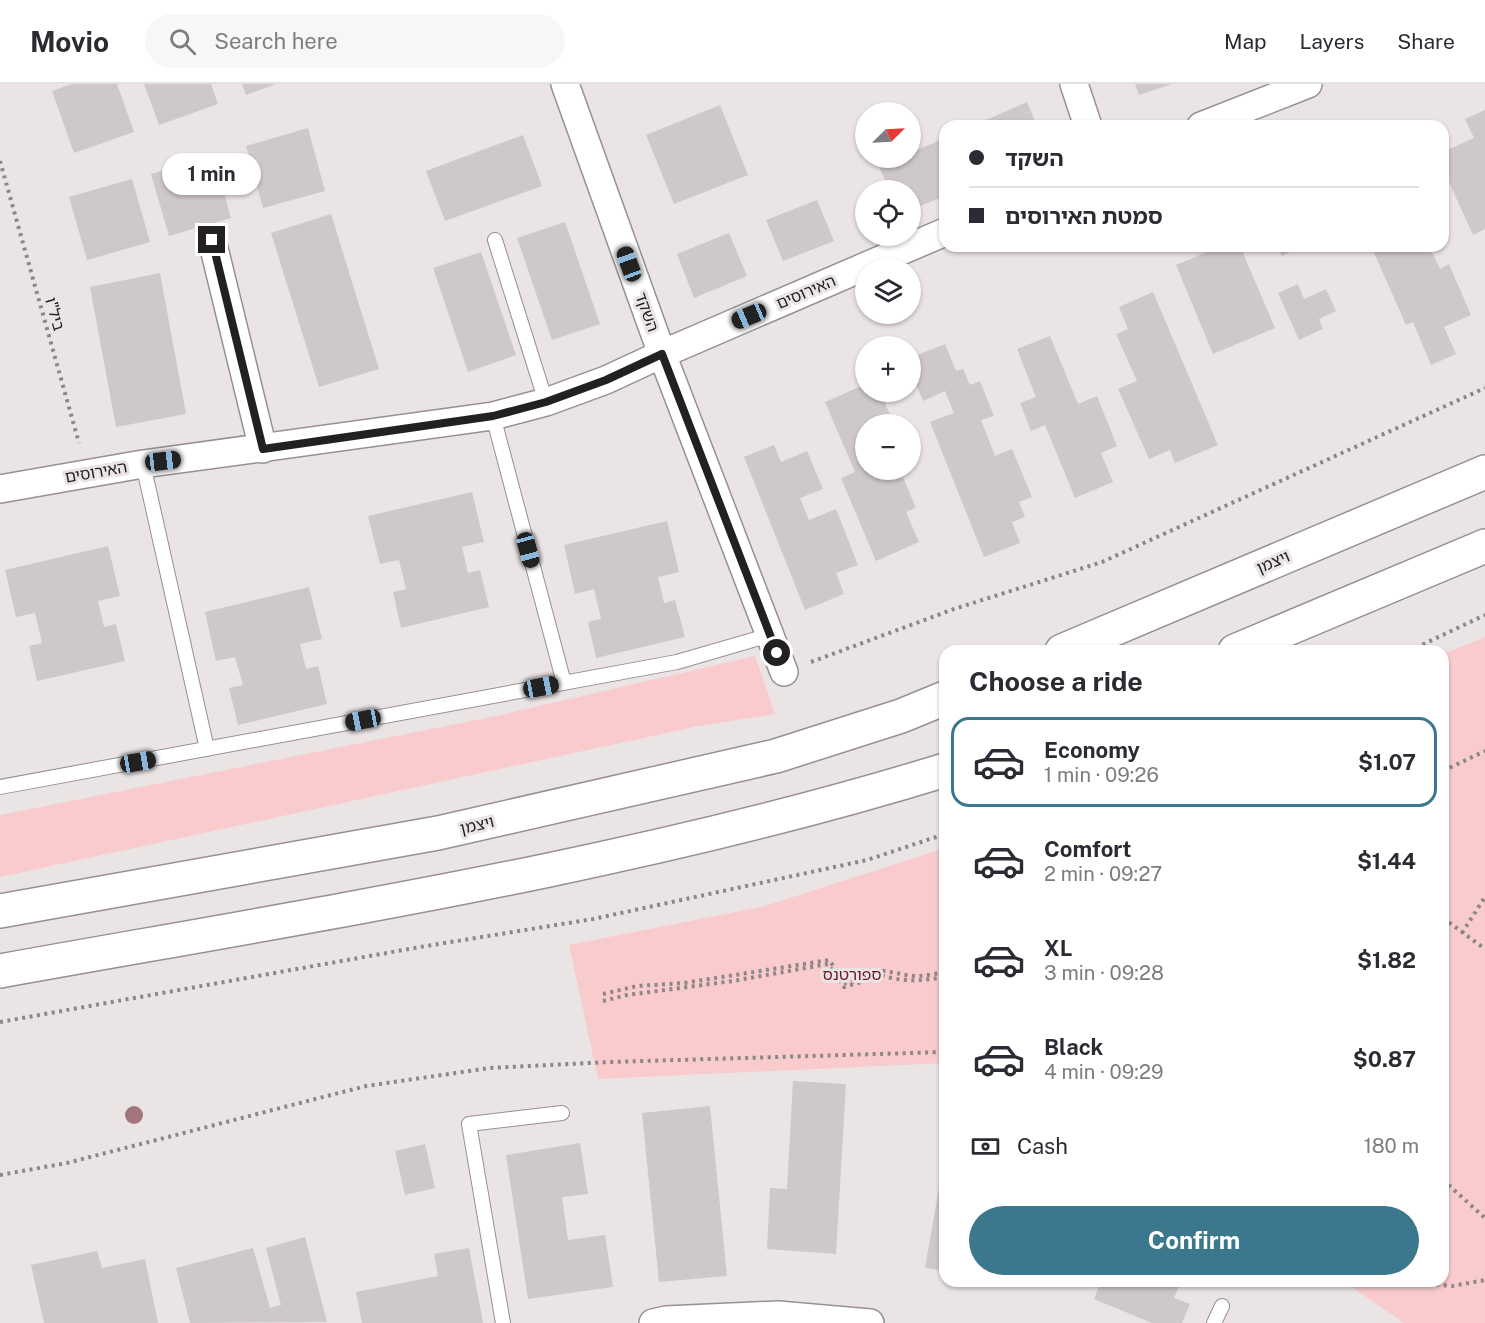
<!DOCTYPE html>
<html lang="en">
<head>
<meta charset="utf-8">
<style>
  body { margin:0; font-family:"Public Sans","Noto Sans Hebrew",sans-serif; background:#f7f7f7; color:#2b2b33; height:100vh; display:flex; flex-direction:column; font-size:22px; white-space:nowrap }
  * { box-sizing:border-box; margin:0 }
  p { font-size:20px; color:#7c7c81 }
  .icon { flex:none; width:33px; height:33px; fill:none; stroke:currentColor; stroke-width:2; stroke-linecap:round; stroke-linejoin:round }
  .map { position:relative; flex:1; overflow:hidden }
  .side { position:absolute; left:939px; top:561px; width:510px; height:642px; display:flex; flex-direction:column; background:#fff; border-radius:18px; box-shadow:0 2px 4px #0004 }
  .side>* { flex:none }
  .guide { position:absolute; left:939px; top:36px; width:510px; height:132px; border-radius:18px; box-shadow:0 2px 4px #0004; display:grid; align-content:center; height:132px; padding:0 30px; background:#fff }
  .needle { width:39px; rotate:66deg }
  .controls { position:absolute; left:855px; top:18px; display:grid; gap:12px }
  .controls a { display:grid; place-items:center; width:66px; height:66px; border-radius:50%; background:#fff; box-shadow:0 2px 4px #0004; font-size:30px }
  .end { position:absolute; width:27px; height:27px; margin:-14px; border:8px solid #232020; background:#fff; box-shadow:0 0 0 3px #fff }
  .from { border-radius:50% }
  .bubble { position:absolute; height:42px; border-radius:21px; background:#fff; box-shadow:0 2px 4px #0004; font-size:20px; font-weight:700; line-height:42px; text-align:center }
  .car { position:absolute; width:18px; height:36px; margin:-18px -9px; border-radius:8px; box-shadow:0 0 4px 2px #0007; background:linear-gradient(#222 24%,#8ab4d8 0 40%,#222 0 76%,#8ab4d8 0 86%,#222 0) }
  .guide b { display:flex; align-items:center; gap:21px; height:57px; font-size:22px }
  .guide b+b { border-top:2px solid #e1e1e2 }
  .guide i { width:15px; height:15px; background:#2b2b33 }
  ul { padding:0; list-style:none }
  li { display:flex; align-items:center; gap:18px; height:90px; margin:0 12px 9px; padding:0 18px; border:3px solid transparent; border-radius:18px }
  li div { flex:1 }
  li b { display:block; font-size:22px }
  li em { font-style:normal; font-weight:700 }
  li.on { border-color:#3b788e }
  li>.icon { width:54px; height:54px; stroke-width:1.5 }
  h2 { padding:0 30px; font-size:27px; line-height:72px }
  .pay { display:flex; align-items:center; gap:15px; height:66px; padding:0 30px; font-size:22px }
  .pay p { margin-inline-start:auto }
  .action { display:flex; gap:12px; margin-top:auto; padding:12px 30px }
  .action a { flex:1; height:69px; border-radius:36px; background:#3b788e; color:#fff; font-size:24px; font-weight:700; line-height:69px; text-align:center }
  header { display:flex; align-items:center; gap:36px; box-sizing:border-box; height:84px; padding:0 30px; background:#fff; border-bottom:2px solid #e1e1e2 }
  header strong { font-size:28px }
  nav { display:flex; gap:33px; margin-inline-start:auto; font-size:21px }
  .search { width:420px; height:54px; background:#f7f7f7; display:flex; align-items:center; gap:15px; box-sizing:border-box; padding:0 21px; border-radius:33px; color:#7c7c81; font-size:22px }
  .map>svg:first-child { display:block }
  .green { fill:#f9cbcd }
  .building { fill:#cfc8c8 }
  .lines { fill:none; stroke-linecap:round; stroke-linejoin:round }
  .service-casing { stroke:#979090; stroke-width:16 }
  .minor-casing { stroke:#979090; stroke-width:30 }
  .primary-casing { stroke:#979090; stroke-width:36 }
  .path { stroke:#8c8787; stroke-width:4; stroke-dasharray:3 4.5; stroke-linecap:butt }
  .service { stroke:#fff; stroke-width:14 }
  .minor { stroke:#fff; stroke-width:27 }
  .primary { stroke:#fff; stroke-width:33 }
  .tree { fill:#a4747c }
  .route { stroke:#232020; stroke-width:8 }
  .labels { text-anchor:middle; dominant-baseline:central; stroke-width:6; stroke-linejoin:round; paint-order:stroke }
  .street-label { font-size:16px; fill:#232020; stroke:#ebe4e4 }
  .park-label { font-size:16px; fill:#6a1827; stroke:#ebe4e4 }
</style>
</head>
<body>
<header>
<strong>Movio</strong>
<div class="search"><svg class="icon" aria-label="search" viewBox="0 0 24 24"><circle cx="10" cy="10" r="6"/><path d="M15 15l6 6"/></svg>Search here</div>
<nav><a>Map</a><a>Layers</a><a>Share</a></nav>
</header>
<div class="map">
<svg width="1485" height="1239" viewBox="0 0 1485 1239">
  <rect width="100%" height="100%" fill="#ebe4e4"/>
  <path class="green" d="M 1485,553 L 1485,1239 L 1404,1239 L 1343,1197 L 1443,1197 L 1443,570 Z
    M 755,572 L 775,630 L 699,642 L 0,793 L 0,731 L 501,631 Z
    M 945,764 L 945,979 L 598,995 L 569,861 L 765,822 Z"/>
  <path class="building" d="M 72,0 L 117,0 L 134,48 L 74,69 L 52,7 Z
    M 144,0 L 211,0 L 218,20 L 159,41 Z
    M 242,0 L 276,0 L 246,11 Z
    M 1135,0 L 1172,0 L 1139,11 Z
    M 1027,18 L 1037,42 L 972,42 Z
    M 720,21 L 748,91 L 674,120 L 646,51 Z
    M 1485,26 L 1485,145 L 1473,151 L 1443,85 L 1443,68 L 1474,54 L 1465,35 Z
    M 308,44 L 325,107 L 263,124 L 246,62 Z
    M 523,51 L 542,102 L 445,137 L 426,87 Z
    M 945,54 L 945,112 L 910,126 L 910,106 L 890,106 L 879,83 L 900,74 L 910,74 L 910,69 Z
    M 214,72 L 231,134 L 169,152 L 151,90 Z
    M 132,95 L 150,158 L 87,176 L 69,113 Z
    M 817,116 L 834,157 L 783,177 L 766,136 Z
    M 331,130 L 379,285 L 319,303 L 271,149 Z
    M 565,138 L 600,240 L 552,256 L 517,154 Z
    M 729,149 L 747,192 L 694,214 L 677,170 Z
    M 1221,162 L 1240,162 L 1275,244 L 1213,270 L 1176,181 Z
    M 1277,162 L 1302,162 L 1282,172 Z
    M 1371,162 L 1429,162 L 1440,185 L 1449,180 L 1471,231 L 1444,243 L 1456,270 L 1431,281 L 1413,238 L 1406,241 Z
    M 481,168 L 516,271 L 468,288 L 433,184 Z
    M 160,189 L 186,330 L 116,343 L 90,203 Z
    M 1298,200 L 1304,215 L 1326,205 L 1336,227 L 1319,235 L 1323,245 L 1299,256 L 1278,209 Z
    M 1153,208 L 1218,361 L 1175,379 L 1170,366 L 1149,375 L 1118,305 L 1137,297 L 1116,250 L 1128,245 L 1119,223 Z
    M 1050,252 L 1078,320 L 1097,312 L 1117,362 L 1101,369 L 1113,398 L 1075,414 L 1045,341 L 1031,347 L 1020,319 L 1036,313 L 1017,265 Z
    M 945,260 L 956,287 L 963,285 L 970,301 L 980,297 L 994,332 L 981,336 L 995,372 L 1012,365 L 1032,413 L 1019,418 L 1025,433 L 1012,438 L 1020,459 L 984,473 L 930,338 L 954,329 L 945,307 L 923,317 L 910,285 L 910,274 Z
    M 866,300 L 866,308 L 880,308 L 894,340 L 866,340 L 866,386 L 900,386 L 916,424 L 906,428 L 919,458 L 876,477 L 841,394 L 855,388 L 825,318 Z
    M 774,361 L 781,378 L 807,367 L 823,405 L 800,414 L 809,436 L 836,425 L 858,481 L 836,489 L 844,510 L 805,526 L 744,373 Z
    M 472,408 L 484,458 L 462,463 L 468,489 L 480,486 L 489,523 L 401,544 L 393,508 L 406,505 L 399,476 L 380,480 L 368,432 Z
    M 667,437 L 679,488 L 658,493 L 664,519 L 675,516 L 685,553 L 596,574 L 588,538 L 601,535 L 594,505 L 575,510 L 564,461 Z
    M 108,462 L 120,512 L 98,517 L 104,543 L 116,540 L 125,577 L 37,597 L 29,562 L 42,559 L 35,529 L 16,533 L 5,486 Z
    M 309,503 L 322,555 L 300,560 L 306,585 L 318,582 L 327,620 L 238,641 L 229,604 L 243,601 L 235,573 L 216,577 L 205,528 Z
    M 793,997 L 846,1000 L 836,1170 L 767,1165 L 770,1104 L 787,1105 Z
    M 710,1022 L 727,1192 L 659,1198 L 642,1029 Z
    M 580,1059 L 588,1110 L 562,1113 L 568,1156 L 605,1151 L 613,1203 L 528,1215 L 506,1071 Z
    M 425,1060 L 435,1104 L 405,1111 L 395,1067 Z
    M 944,1075 L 945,1075 L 945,1187 L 925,1184 Z
    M 305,1153 L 327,1238 L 190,1239 L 176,1184 L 253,1164 L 270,1224 L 281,1221 L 266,1164 Z
    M 469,1164 L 483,1239 L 362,1239 L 356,1208 L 438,1192 L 434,1170 Z
    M 97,1167 L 102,1184 L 145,1175 L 158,1239 L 44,1239 L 31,1181 Z
    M 1101,1197 L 1181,1197 L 1174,1214 L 1190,1220 L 1182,1239 L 1152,1239 L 1094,1215 Z"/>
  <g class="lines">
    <defs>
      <path id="service" d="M 495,156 L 546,318
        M 493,332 L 564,599
        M 143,380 L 207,665
        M 0,703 L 677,578 L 770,551
        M 503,1239 L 469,1040 L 562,1029
        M 1214,1239 L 1222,1222"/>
      <path id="minor" d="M 565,0 L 662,270 L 784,588
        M 1074,0 L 1088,42
        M 1201,42 L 1308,0
        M 212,156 L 263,365
        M 0,405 L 143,380 L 493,332 L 546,318 L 606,296 L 662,270 L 945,148
        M 653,1239 L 666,1236 L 778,1231 L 870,1239"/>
      <path id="primary" d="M 1062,567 L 1485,388
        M 1235,567 L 1485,462
        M 0,827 L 438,749 L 776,672 L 901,632 L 945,614
        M 0,887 C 317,830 637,781 945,686"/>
    </defs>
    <use href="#service" class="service-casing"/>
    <use href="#minor" class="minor-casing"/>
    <use href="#primary" class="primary-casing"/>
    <path class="path" d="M 0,77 L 79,359
      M 1409,567 L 1485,531
      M 811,578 L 954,525 L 1102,478 L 1485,304
      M 1443,687 L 1485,667
      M 1443,834 L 1485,865
      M 1462,849 L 1485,813
      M 942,889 L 945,860
      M 603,910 L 637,902 L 684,899 L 829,876 L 846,899 L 862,896 L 866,887 C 883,884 898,891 915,892 C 925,892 935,890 945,888
      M 603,917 L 627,911 L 733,897 L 828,880 L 844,903 L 865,897 L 869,889 C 878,889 884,893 892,894 C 910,898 927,896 945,893
      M 0,938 L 420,863 L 593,835 L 867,776 L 945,750
      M 0,1091 L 67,1079 L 366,1002 L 490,984 L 610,978 L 945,968
      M 1443,1096 L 1485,1134
      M 1399,1197 L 1452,1202 L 1485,1196"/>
    <use href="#service" class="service"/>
    <use href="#minor" class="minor"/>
    <use href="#primary" class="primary"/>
  </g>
  <circle class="tree" cx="134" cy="1031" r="9"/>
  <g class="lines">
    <path class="route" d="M 212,156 L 263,365 L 493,332 L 546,318 L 606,296 L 662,270 L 777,569"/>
  </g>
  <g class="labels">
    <g class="street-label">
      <text transform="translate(806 208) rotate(-23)">האירוסים</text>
      <text transform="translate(647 228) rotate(70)">השקד</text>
      <text transform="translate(55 230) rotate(74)">ביל"ו</text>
      <text transform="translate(96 388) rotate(-10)">האירוסים</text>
      <text transform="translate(1273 478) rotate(-23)">ויצמן</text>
      <text transform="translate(477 741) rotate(-13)">ויצמן</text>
    </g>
    <g class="park-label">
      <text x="852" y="890">ספורטנס</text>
    </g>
  </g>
</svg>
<div class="controls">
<a><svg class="needle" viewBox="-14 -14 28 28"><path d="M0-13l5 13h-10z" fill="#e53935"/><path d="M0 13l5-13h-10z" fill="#7c7c81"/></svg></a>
<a><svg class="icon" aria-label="locate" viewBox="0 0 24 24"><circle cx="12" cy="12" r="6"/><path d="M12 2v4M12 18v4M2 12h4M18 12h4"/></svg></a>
<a><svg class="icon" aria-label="layers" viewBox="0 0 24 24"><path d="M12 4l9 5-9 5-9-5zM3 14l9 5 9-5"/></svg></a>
<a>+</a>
<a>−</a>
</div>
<i class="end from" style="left:777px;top:569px"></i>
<i class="end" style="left:212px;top:156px"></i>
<div class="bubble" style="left:162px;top:69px;width:99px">1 min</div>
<i class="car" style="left:629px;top:180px;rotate:340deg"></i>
<i class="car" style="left:749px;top:232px;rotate:247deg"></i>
<i class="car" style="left:163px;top:377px;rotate:83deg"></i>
<i class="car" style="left:528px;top:466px;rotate:165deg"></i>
<i class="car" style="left:541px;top:603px;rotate:79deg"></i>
<i class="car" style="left:363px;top:636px;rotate:259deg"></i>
<i class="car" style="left:138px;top:678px;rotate:80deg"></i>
<div class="guide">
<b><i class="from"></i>השקד</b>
<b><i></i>סמטת האירוסים</b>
</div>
<section class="side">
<h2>Choose a ride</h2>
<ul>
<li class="on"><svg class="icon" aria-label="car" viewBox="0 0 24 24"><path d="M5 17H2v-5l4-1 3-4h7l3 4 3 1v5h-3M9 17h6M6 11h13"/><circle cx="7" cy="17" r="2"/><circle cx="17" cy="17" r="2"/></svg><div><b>Economy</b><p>1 min · 09:26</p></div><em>$1.07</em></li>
<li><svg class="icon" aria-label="car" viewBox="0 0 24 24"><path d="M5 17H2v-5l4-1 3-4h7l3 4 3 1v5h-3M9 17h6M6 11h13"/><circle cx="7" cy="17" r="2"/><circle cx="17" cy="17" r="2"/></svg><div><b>Comfort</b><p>2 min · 09:27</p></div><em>$1.44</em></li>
<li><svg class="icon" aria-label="car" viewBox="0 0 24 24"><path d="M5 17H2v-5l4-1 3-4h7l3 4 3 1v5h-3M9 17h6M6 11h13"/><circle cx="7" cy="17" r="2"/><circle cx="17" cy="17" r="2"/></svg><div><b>XL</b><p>3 min · 09:28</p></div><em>$1.82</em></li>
<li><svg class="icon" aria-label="car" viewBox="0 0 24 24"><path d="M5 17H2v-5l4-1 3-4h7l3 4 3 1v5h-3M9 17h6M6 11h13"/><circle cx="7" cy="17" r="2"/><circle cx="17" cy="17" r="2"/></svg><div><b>Black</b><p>4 min · 09:29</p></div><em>$0.87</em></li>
</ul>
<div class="pay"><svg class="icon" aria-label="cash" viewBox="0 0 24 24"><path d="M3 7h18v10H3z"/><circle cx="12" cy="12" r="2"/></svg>Cash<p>180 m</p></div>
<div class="action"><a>Confirm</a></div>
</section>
</div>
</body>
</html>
